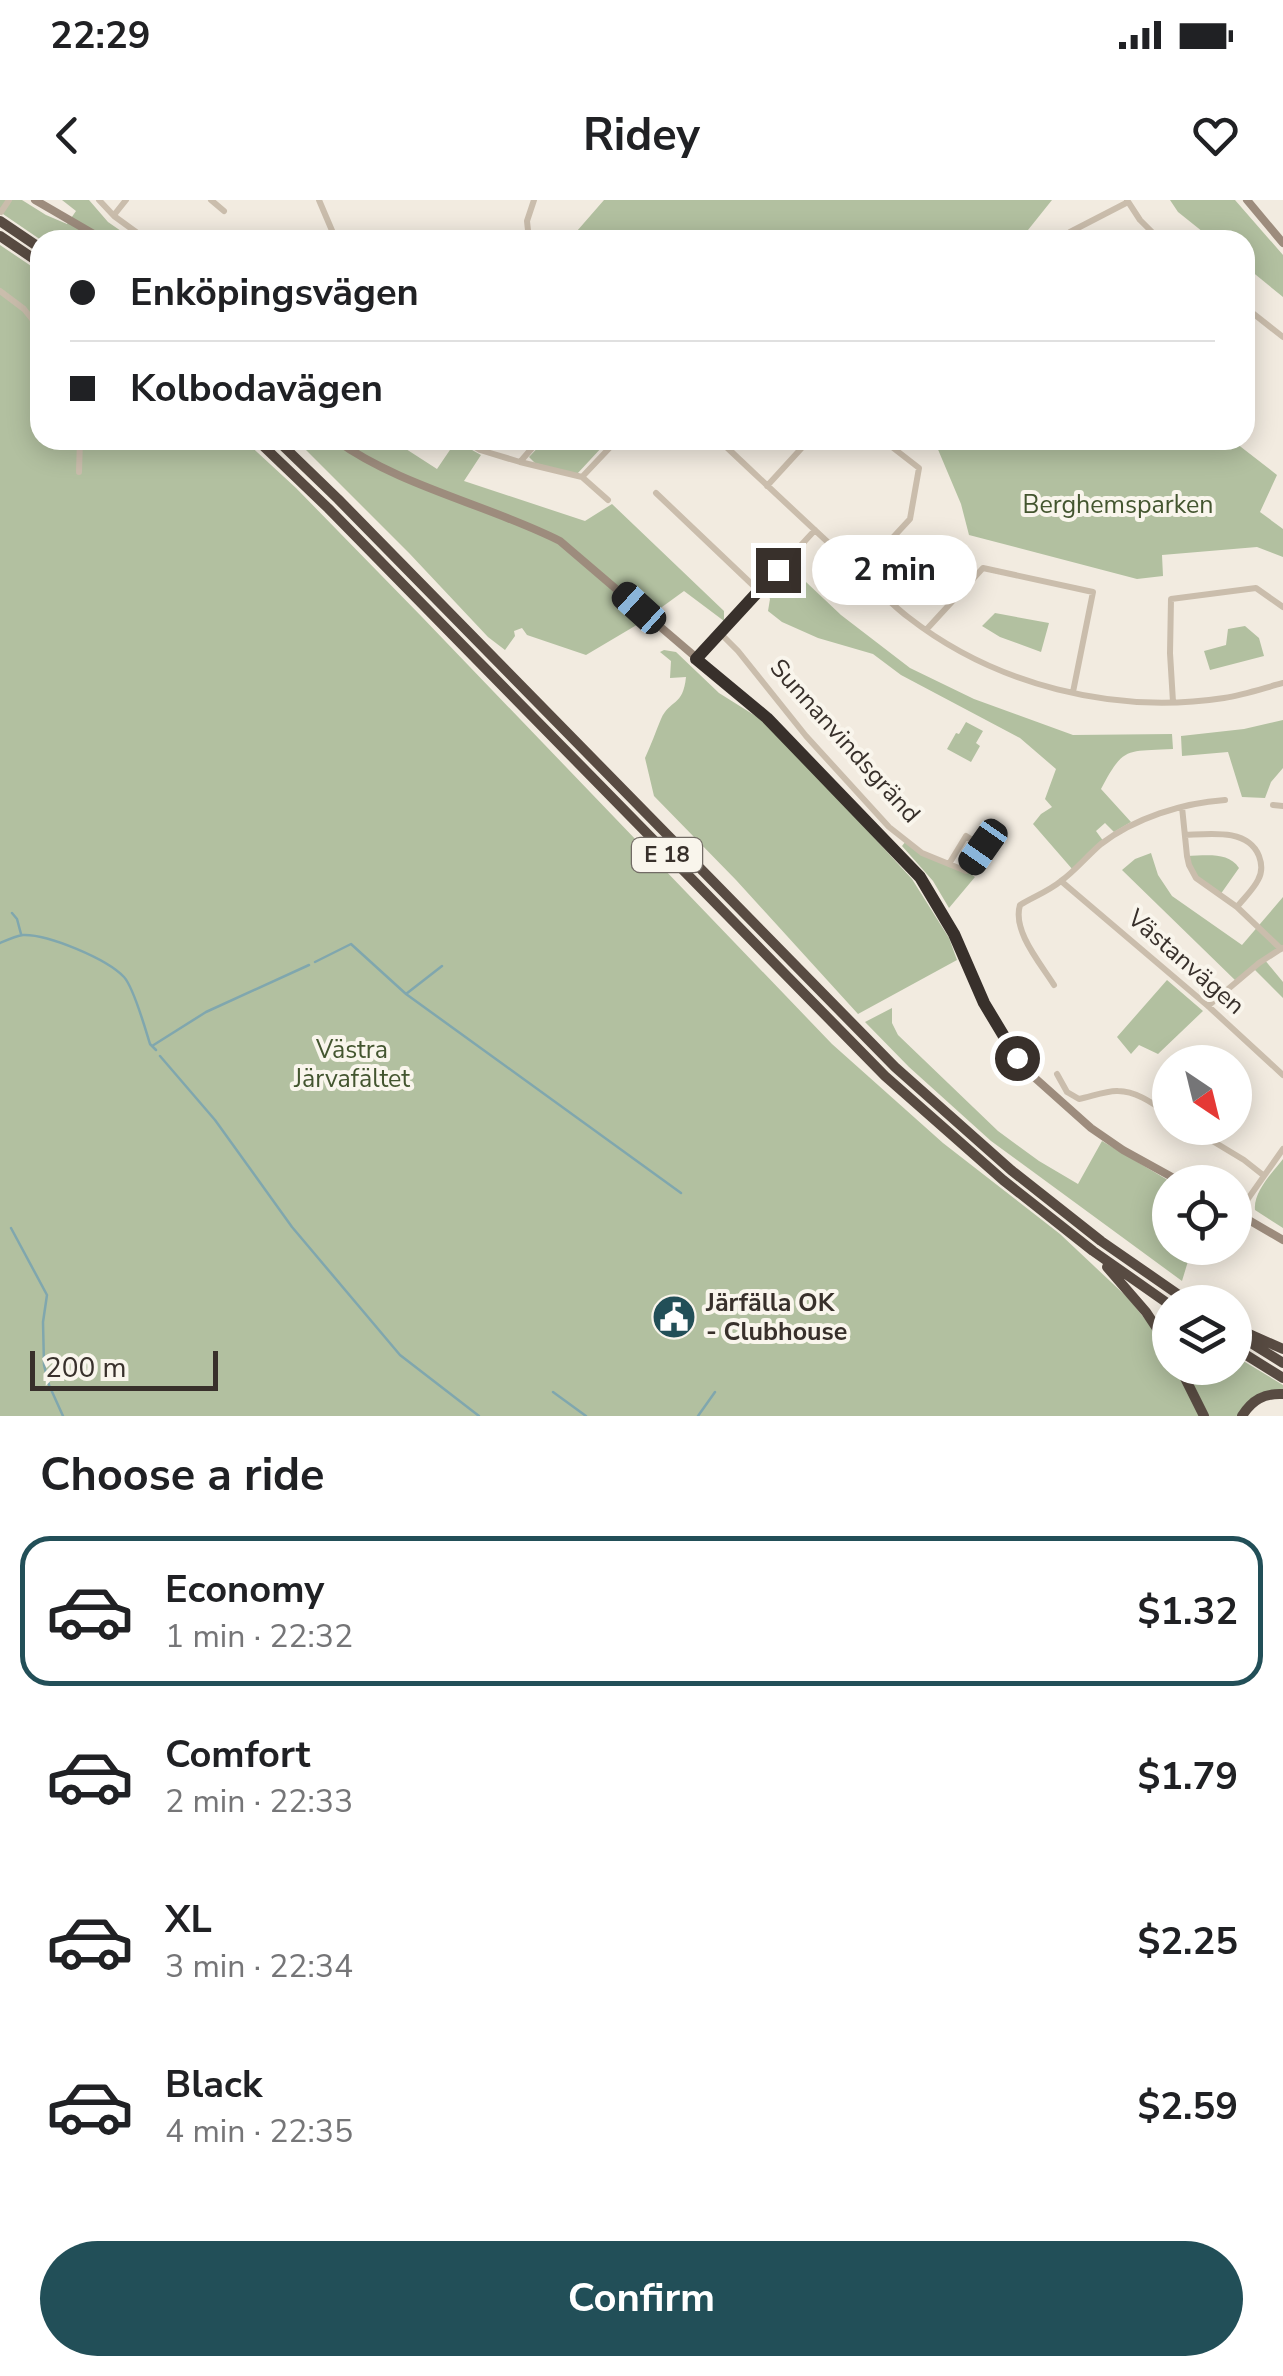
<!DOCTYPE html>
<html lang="en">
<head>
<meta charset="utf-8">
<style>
  body { margin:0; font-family:"Nunito Sans",sans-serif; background:#f2f2f2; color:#202124; height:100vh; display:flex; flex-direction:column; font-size:38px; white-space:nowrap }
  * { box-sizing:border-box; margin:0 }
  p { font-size:32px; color:#757577 }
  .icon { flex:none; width:55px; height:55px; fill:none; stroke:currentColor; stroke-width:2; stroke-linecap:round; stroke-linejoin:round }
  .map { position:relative; height:1216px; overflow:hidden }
  .side { display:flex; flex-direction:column; background:#fff; flex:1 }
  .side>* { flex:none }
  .top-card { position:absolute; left:30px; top:30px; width:1225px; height:220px; border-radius:30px; box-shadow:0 5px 25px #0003; display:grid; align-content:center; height:220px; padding:0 40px; background:#fff }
  .needle { width:65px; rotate:145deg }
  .controls { position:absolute; left:1152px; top:845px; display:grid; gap:20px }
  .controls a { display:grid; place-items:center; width:100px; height:100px; border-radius:50%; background:#fff; box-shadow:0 5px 25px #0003; font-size:50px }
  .scale { position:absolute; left:30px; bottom:25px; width:188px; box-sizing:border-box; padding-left:10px; border:5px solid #38302b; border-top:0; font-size:28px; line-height:35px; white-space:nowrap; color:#38302b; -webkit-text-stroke:8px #f9f5ec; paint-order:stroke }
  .end { position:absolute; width:45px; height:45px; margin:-22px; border:12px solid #38302b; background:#fff; box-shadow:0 0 0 5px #fff }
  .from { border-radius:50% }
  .bubble { position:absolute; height:70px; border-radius:35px; background:#fff; box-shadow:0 5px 25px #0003; font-size:32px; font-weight:700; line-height:70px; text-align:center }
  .car { position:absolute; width:30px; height:60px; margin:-30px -15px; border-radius:12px; box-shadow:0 0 8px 2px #0007; background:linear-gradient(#222 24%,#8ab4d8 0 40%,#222 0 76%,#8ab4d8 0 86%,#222 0) }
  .top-card b { display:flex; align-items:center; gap:35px; height:95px; font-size:38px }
  .top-card b+b { border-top:2px solid #e0e0e0 }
  .top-card i { width:25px; height:25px; background:#202124 }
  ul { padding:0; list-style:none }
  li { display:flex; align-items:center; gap:30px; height:150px; margin:0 20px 15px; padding:0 20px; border:5px solid transparent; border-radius:30px }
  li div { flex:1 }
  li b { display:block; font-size:38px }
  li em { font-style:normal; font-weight:700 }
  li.current { border-color:#224f58 }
  li>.icon { width:90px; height:90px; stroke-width:1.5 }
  h2 { padding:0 40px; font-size:45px; line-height:120px }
  .cta { display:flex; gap:20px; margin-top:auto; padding:20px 40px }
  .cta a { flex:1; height:115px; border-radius:60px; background:#224f58; color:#fff; font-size:40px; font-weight:700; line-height:115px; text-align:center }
  .status { display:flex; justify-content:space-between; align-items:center; height:70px; padding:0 50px; background:#fff; direction:ltr }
  .status svg { height:28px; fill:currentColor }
  header { display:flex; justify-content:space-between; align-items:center; height:130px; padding:0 40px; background:#fff; font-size:45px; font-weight:700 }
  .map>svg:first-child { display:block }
  .green { fill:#b2c0a0 }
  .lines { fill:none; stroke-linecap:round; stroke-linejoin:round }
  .stream { stroke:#80a7ae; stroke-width:2.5 }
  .street { stroke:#cabdac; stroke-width:6 }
  .secondary { stroke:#9d8c7d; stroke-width:8 }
  .highway { stroke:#584b42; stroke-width:10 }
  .route { stroke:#38302b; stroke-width:12 }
  .labels { text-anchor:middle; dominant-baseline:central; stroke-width:8; stroke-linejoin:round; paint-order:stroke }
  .shield { fill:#f9f5ec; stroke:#726b65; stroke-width:2.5 }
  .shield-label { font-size:22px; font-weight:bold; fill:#38302b }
  .park-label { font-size:25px; fill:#43552f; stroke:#f9f5ec }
  .street-label { font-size:25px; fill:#38302b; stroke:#f9f5ec }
  .poi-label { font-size:25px; font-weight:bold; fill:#38302b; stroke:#f9f5ec; text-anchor:start }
</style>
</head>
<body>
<div class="status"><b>22:29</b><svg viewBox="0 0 49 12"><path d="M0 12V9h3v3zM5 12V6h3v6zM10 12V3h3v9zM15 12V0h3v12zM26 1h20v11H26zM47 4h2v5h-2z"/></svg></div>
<header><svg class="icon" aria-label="back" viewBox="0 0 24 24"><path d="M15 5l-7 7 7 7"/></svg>Ridey<svg class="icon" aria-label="heart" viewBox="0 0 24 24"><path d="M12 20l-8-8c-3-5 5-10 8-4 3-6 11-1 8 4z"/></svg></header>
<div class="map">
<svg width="1283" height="1216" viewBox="0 0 1283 1216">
  <rect width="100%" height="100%" fill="#f2ebe0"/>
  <path class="green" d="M 0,0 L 22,0 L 46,15 L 67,24 L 76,11 L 62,0 L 89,0 L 108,22 L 134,40 L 41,40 L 0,12 Z
    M 604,0 L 1052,0 L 1020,40 L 693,40 L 683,32 L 663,40 L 575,40 L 577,31 Z
    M 1170,0 L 1235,0 L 1283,55 L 1283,97 L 1245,66 L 1245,40 L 1213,40 L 1178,12 Z
    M 0,45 L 40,72 L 40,240 L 244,240 L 296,288 L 422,417 L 832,844 L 943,943 L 1060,1034 L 1128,1098 L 1149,1124 L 1170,1155 L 1170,1168 L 1176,1168 L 1199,1216 L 0,1216 Z
    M 296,240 L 392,240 L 437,269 L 456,241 L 481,255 L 464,281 L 585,321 L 612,304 L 724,411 L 724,421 L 684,391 L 640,423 L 586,455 L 527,435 L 522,428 L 514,431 L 515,436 L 505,450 L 488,437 L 409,353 Z
    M 545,240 L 596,240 L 603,246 L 577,274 L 535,263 L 529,257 Z
    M 934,240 L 1232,240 L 1277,275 L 1260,312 L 1283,329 L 1283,357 L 1257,347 L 1162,355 L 1163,376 L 1137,379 L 969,335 L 961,304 Z
    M 788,365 L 841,415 L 910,468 L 974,499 L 1073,535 L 1172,534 L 1173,549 C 1127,552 1124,545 1101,589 L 1131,622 L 1114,632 L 1105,623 L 1096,631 L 1104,642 L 1073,670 L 1033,624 L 1041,614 L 1052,607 L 1045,599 L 1056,569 L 1020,538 L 901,475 L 873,454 L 818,438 L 782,422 L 768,411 L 770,399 L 765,390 Z
    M 995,413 L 1049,423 L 1041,452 L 1000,437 L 982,426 Z
    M 1245,426 L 1259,438 L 1264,456 L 1210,470 L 1204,451 L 1226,445 L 1228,429 Z
    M 664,450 L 676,452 L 719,493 L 765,522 L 812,570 L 912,679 L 949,738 L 957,760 L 858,814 L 736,680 L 654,596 L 645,558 C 651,545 656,531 661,519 C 670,499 683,507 686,477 L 670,478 L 671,461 L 660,452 Z
    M 1283,520 L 1283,568 L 1271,582 L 1265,598 L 1242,597 L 1228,552 L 1182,556 L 1181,536 L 1244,529 Z
    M 966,522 L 983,531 L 976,543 L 980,546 L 971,562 L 947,549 L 956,533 L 959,534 Z
    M 906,641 C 928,658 954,661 975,677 L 949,708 L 933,681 L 902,646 Z
    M 1151,653 L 1158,675 L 1172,696 L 1242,745 L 1283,697 L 1283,748 L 1264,759 L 1283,782 L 1283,798 L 1253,768 L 1237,782 L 1122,670 L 1135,659 Z
    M 1187,656 C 1204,656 1228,651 1239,668 L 1220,695 L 1196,678 Z
    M 1167,780 L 1203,811 L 1158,854 L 1139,845 L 1131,854 L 1117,837 Z
    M 892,808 L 892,823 L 898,835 L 998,931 L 1039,961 L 1078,984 L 1102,941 L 1171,982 L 1170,1048 L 1192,1048 L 1182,1081 L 991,941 L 909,867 L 865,822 Z
    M 1283,959 L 1283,1028 L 1255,1010 C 1253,992 1272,973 1283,959 Z
    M 1235,1156 L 1283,1185 L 1283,1190 C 1261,1189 1248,1197 1237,1216 L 1208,1216 L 1183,1168 L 1235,1168 Z"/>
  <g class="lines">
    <path class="stream" d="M 12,713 L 17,719 L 21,734
      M 0,743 C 7,740 16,736 23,735 C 48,734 107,759 124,777 C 134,788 145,828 150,844 L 156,850
      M 315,762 L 351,744 L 406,794 L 442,766
      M 406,794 L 681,993
      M 152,846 L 206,812 L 309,765
      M 160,856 L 215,920 L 292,1027 L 400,1155 L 479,1216
      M 11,1028 L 47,1095 L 43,1122 L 44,1165 L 49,1185 L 63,1216
      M 553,1192 L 586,1216
      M 698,1216 L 715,1192"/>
    <path class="street" d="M 99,0 L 114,16 L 147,40
      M 211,0 L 224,11
      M 319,0 L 336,40
      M 1127,0 L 1140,20 L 1160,40
      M 1,12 L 9,0
      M 114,15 L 126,0
      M 529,40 L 527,21 L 534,0
      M 1065,40 L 1070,32 L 1128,2
      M 0,91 L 24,109 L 40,129
      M 1245,107 L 1283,137
      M 463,240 L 480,250 L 520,262
      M 539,240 L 520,262 L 582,277 L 617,240
      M 603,240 L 610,247
      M 719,240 C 761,280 804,320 847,360 C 867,378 886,400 908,417 C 995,485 1114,515 1224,498 C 1244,495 1264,488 1283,483
      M 79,272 L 80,240
      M 582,277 L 608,300
      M 767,286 L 809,240
      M 656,293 L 759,391
      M 861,372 L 910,319 L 919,268 L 883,240
      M 926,430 L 983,368 L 1093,392 L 1073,492
      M 720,433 L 738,451 L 806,536 L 889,627 L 922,653 L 966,671 L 983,647 L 966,636 L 949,664
      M 696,459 L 815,330
      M 1173,502 L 1170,453 L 1171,399 L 1256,388 L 1283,407
      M 1273,605 L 1283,606
      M 1182,607 L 1187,656 L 1189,665 L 1196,678 L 1237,707 L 1281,749
      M 1185,635 C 1209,634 1248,628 1259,656 C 1262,664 1262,673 1258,680 C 1253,690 1244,698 1237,707
      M 1061,681 L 1208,806 L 1283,875
      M 1054,785 C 1041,764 1012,731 1020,705 C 1033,697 1049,691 1061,681 C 1075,671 1087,656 1101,644 C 1135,618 1182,603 1225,600
      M 1208,806 L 1259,763 L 1282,748
      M 1057,874 L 1067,892 L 1079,899 C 1090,897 1108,890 1118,891 C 1137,891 1155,905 1170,915
      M 1191,928 L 1244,960 L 1263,975
      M 1238,1013 L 1283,949"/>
    <path class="secondary" d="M 35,0 L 104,40
      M 1247,0 L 1283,43
      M 336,240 C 399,286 489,305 560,341 L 767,518 L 920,677 L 955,733 L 985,803 L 1000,830 L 1017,857 L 1035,878 L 1091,928 L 1123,950 L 1181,982
      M 1235,1012 L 1283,1040"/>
    <path class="highway" d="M 0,21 L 40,48
      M 0,36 L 40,63
      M 257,240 L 328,308 L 885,876 L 1003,980 L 1093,1051 L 1170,1105
      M 277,240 L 338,299 L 895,867 L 1011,970 L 1101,1041 L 1189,1102
      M 1107,1067 L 1146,1112 L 1170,1148
      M 1238,1129 L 1283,1149
      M 1235,1133 L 1283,1163
      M 1235,1148 L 1283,1178
      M 1180,1168 L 1204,1216
      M 1242,1216 C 1252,1200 1264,1193 1283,1194"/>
  </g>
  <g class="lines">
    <path class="route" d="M 778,370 L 696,459 L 767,518 L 920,677 L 954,734 L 984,803 L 1017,858"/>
  </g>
  <defs>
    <symbol id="civic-disc" viewBox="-11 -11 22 22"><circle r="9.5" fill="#224f58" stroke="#f9f5ec"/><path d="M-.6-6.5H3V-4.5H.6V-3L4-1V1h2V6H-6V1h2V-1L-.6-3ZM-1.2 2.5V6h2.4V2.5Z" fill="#fff"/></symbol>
  </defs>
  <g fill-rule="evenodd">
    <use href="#civic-disc" x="649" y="1092" width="50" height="50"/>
  </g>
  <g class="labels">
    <rect class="shield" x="632" y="638" width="70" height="34" rx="8"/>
    <g class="shield-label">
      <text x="667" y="655">E 18</text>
    </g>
    <g class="park-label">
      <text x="1118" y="305">Berghemsparken</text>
      <text x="352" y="850">Västra<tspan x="352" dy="29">Järvafältet</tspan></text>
    </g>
    <g class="street-label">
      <text transform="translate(845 541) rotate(48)">Sunnanvindsgränd</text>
      <text transform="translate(1186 762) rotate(41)">Västanvägen</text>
    </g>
    <g class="poi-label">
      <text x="706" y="1103">Järfälla OK<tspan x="706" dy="29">- Clubhouse</tspan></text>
    </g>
  </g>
</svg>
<div class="controls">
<a><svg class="needle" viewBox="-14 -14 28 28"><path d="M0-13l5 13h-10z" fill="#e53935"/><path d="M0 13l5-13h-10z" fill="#757577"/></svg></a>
<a><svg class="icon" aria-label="locate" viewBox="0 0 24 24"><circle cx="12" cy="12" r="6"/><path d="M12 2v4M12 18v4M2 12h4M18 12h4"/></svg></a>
<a><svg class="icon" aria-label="layers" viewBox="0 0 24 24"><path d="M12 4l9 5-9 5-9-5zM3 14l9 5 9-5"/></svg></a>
</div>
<div class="scale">200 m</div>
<i class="end from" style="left:1017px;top:858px"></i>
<i class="end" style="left:778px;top:370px"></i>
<div class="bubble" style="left:812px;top:335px;width:165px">2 min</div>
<i class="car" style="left:639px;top:408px;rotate:312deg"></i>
<i class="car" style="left:983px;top:647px;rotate:215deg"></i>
<div class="top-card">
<b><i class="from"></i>Enköpingsvägen</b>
<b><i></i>Kolbodavägen</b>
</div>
</div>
<section class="side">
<h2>Choose a ride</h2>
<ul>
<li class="current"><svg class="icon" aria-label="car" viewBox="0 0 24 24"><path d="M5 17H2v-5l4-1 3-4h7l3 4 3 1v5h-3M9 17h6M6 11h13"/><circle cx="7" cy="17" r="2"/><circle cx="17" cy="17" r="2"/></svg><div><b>Economy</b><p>1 min · 22:32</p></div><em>$1.32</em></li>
<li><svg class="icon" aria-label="car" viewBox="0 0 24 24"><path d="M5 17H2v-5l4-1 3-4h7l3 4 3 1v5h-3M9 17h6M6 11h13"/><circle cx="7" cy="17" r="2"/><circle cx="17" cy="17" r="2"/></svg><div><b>Comfort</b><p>2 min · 22:33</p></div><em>$1.79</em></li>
<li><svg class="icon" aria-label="car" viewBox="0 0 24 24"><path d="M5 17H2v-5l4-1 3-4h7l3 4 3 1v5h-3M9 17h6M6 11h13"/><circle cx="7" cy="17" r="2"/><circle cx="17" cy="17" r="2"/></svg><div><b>XL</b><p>3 min · 22:34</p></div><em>$2.25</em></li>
<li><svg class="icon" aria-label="car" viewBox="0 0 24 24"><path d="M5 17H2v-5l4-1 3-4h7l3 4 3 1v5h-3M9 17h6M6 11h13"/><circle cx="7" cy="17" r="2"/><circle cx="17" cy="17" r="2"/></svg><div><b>Black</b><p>4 min · 22:35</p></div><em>$2.59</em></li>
</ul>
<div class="cta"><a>Confirm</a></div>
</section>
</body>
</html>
